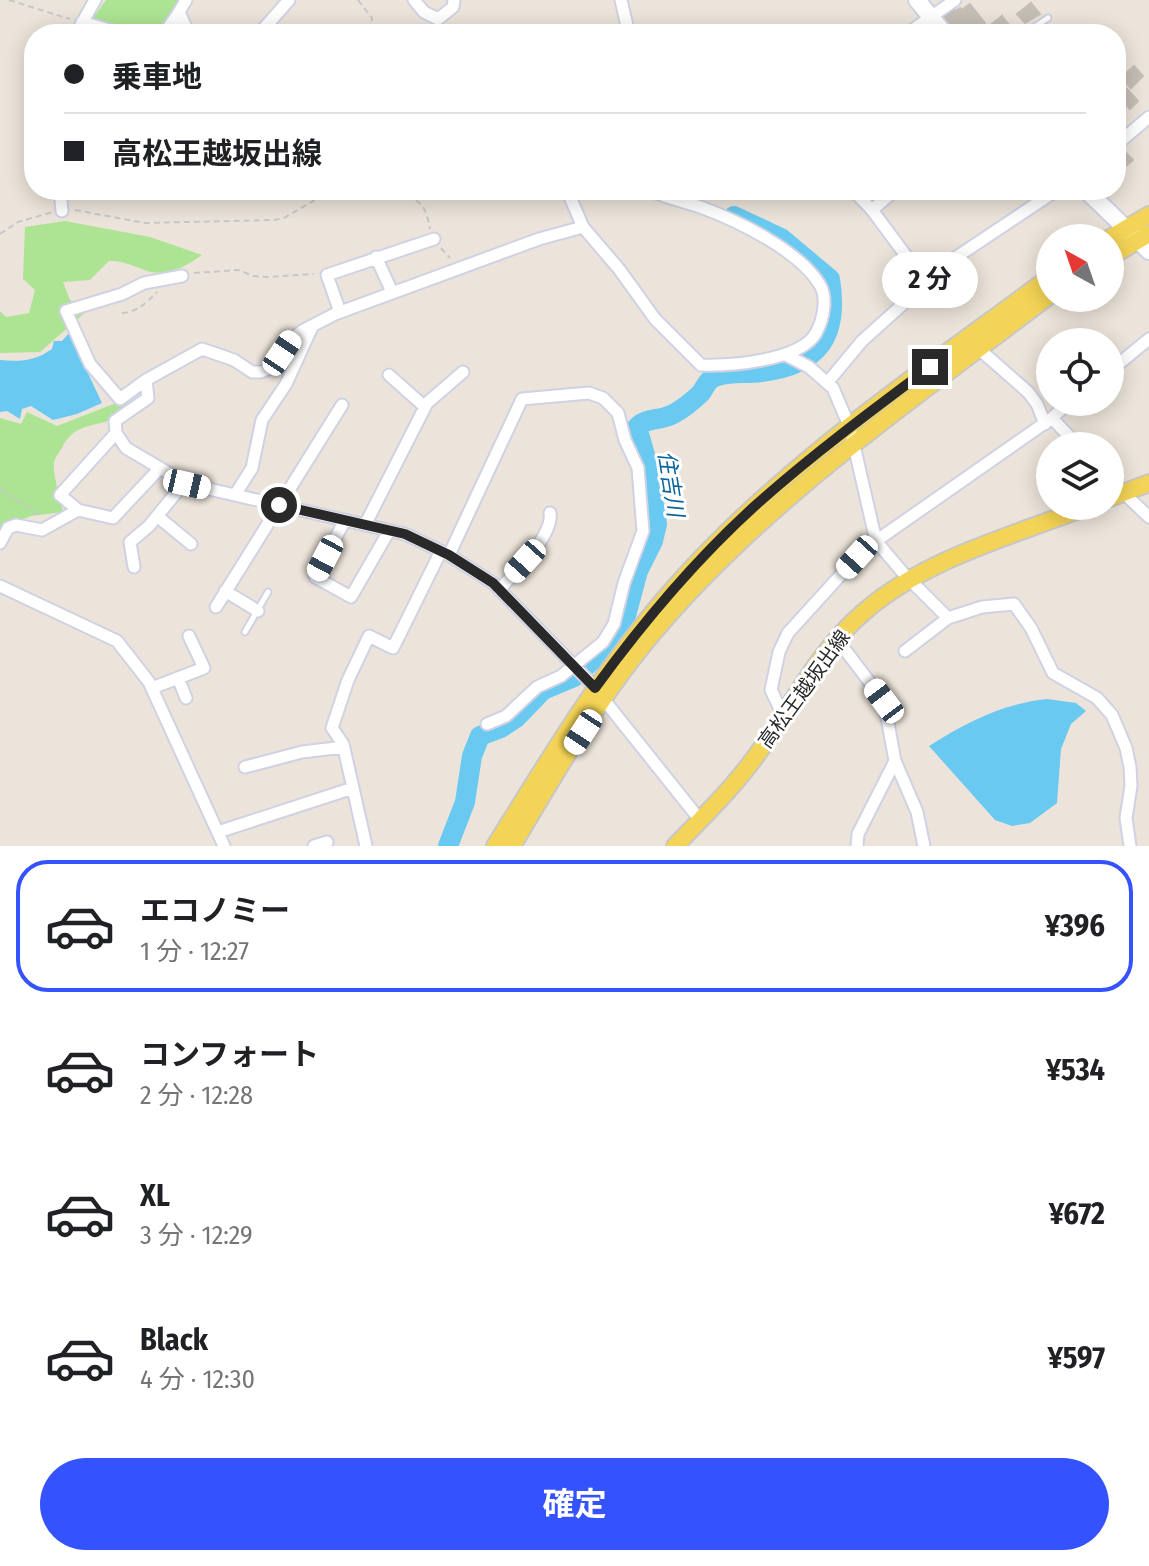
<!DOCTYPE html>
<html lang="ja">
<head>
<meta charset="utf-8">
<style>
  body { margin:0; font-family:"Fira Sans Condensed","Noto Sans JP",sans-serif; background:#f6f6f6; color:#202124; height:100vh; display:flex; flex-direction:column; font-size:30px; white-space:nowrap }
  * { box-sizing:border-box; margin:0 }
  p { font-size:26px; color:#757577 }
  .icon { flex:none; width:44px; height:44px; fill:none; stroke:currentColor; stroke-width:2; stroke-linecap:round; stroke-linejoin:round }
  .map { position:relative; height:846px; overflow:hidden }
  .side { display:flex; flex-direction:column; background:#fff; flex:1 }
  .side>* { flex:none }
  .top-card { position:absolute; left:24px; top:24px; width:1102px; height:176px; border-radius:32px; box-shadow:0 4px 20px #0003; display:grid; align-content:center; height:176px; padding:0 40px; background:#fff }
  .needle { width:52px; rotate:320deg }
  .fabs { position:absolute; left:1036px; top:224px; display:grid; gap:16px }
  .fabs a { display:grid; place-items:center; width:88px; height:88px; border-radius:50%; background:#fff; box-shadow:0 4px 20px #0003; font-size:40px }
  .end { position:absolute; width:36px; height:36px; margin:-18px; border:10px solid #292929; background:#fff; box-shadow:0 0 0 4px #fff }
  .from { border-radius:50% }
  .bubble { position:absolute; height:56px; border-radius:28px; background:#fff; box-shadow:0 4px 20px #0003; font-size:26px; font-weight:700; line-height:56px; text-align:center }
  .car { position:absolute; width:24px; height:48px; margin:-24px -12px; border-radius:10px; box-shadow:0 0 6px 2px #0007; background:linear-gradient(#fff 24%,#345 0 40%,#fff 0 76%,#345 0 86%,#fff 0) }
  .top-card b { display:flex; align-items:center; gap:28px; height:76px; font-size:30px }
  .top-card b+b { border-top:2px solid #e0e0e0 }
  .top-card i { width:20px; height:20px; background:#202124 }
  ul { padding:14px 0 0; list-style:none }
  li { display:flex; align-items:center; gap:24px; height:132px; margin:0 16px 12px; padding:0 24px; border:4px solid transparent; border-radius:32px }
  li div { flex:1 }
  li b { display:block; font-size:30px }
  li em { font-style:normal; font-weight:700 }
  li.selected { border-color:#3453fe }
  li>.icon { width:72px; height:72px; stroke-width:1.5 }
  .action { display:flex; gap:16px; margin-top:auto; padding:16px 40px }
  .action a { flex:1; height:92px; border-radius:48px; background:#3453fe; color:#fff; font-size:32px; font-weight:700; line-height:92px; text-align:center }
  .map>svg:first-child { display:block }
  .green { fill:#ade494 }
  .water { fill:#69c9f1 }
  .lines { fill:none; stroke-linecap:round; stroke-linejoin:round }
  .river { stroke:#69c9f1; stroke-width:20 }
  .building { fill:#c4beb7; stroke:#c7c1b4; stroke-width:2 }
  .lane-casing { stroke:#cfd2e2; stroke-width:9 }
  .street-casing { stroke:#cfd2e2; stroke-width:15 }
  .secondary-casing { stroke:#cfd2e2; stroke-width:20 }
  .primary-casing { stroke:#c7c7c7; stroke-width:20 }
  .path { stroke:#c7c7c7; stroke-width:2; stroke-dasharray:6 4; stroke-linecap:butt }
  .lane { stroke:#fff; stroke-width:5 }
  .street { stroke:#fff; stroke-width:11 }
  .secondary { stroke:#fff; stroke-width:16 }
  .primary { stroke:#f4d456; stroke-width:16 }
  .route { stroke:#292929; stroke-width:10 }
  .labels { text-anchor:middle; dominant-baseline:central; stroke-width:6; stroke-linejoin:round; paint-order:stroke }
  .street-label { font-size:20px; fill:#292929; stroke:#fff }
  .water-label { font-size:22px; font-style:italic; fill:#0a659c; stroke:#fff }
</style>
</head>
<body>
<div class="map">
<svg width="1149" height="846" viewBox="0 0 1149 846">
  <rect width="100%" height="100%" fill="#ece4da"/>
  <path class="green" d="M 106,0 L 180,0 L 158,34 L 150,34 L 93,18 Z
    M 65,221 L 150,237 L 202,255 C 187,266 166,277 147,271 C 133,266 125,261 109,261 L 90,280 L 63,282 L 70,300 L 87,311 L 40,352 L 0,353 L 0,311 L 6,317 L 29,313 L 35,290 L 23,279 L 25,227 Z
    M 129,398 C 118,436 81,412 63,446 C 61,450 55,457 54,462 C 52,473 61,500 63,512 L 31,516 L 4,526 L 0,534 L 0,418 L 21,424 L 27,412 L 57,426 Z"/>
  <path class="water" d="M 69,333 L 102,403 L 77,414 L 53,420 L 31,406 L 22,409 L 20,419 L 7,411 L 0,412 L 0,360 C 20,362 35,361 52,349 L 54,341 L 62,341 Z
    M 1047,699 L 1076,703 L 1086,711 L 1071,724 L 1061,749 L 1057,803 L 1030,823 L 1012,826 L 995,820 L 929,746 C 967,722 1002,704 1047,699 Z"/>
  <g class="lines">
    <path class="river" d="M 448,846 L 465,802 L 472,756 L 480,736 L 501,728 L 516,718 L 543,690 L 574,677 L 609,645 L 623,627 L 638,571 L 653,541 L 657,524 L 647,462 L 637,427 C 647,417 659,421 671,415 C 680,411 694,400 701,393 C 706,386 708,378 718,376 C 731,372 747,374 761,372 C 820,365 839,335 830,279 L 781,238 L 734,216"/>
  </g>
  <path class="building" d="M 1031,3 L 1040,14 L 1025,23 L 1017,14 Z
    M 970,4 L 985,23 L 978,29 L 962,10 Z
    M 954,8 L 956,11 L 960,8 L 973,24 L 961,34 L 956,34 L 943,17 Z
    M 1002,16 L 1010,26 L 1000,34 L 994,34 L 988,27 Z
    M 1134,66 L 1143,76 L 1131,88 L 1121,78 Z
    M 1127,89 L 1138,101 L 1130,109 L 1119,97 Z
    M 1123,150 L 1133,160 L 1119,172 L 1116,169 L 1116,156 Z"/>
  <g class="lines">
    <defs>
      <path id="lane" d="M 1024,34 L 1048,18
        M 245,632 L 268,592"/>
      <path id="street" d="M 186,0 L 179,12 L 189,34
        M 414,0 L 424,12 L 438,19 L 453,7 L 454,0
        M 621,0 L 627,26 L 623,34
        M 82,22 L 123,34
        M 76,34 L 95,0
        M 164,34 L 179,12
        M 259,34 L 289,0
        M 907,34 L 955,0
        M 1116,145 L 1149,117
        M 60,190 L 62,211
        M 567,190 L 583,227 L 619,269 L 655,319 L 701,365 C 730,366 800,361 816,333 C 823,320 828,299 820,285 C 800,251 738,221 703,208 C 685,201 667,199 650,190
        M 853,190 L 872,210 L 927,284
        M 872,210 L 895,190
        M 376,257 L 392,292
        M 182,276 L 144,283 L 122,294 L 66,311 L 90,364 L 120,399 L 146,380 L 202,349 L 234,360 L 252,372 L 261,372 L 273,367 L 291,340 L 302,331 L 335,314 L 539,239 L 583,227
        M 340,312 L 327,275 L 434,239
        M 979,349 L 1028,392 L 1037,404 L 1045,424
        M 786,355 L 809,367 L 833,388 L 850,428 L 876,541 L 904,574 L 948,618 L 982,607 L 1014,604 L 1031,628 L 1053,673 L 1097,698 L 1112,715 L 1126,748 L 1130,767 L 1131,786 L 1126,818 L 1130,846
        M 1110,371 L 1149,339
        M 389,375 L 425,407
        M 827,383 L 862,341 L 952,260 L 1057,190
        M 1052,418 L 1078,446
        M 116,433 L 115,421 L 148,398 L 146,380
        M 1110,480 L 1149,517
        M 235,495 L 252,468 L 262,420 L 286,384 L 312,327
        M 78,510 L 60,495 L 116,433 L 126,448 L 160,468
        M 157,516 L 191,544
        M 345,520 L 315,577 L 351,597 L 389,531
        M 365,525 L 427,403 L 463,372
        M 0,543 L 8,528 L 16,525 L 42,530 L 78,510 L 113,518 L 160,468 L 187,484 L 405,534 L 449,555 L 493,583 L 589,681 L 700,820
        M 449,555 L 522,399 L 589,393 L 603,398 L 618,413 L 625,440 L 638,468 L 643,531 L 624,583 L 614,624 L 603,642 L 561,676 L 537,687 L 506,716 L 487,724
        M 134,567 L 130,542 L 149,526 L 184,483
        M 0,586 L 117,641 L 149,682 L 224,846
        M 499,590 C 514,573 554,535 550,513
        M 225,591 L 258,611
        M 216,607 L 342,405
        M 836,638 L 884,701 L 895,761 L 917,812 L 924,846
        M 905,651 L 948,618
        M 178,678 L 186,698
        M 152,688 L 204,668 L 189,636
        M 783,715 L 771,690 L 779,652 L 788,633 L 857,557 L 876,541 L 1052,418 L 1069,402
        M 245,767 L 302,752 L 344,747
        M 353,788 L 366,846
        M 218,832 L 353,788 L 343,744 L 332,728 L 348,680 L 369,636 L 393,648 L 441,551
        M 314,846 L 327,842
        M 857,846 L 858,834 L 895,761"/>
      <path id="secondary" d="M 917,0 L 945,34
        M 1086,190 L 1149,251"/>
      <path id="primary" d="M 1110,238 L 1149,215
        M 1110,257 L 1149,234
        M 1110,498 L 1149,483
        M 495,846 C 551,756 605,666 675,587 C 782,465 921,373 1050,277
        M 512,846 C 555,774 598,698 653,633 C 766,499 911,401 1050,295
        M 675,846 C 706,814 738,783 763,746 C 795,699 821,648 865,611 C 926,558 1015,535 1089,506"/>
    </defs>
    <use href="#lane" class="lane-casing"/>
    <use href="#street" class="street-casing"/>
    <use href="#secondary" class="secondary-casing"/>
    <use href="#primary" class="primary-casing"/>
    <path class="path" d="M 9,0 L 70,19
      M 358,0 L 372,18 L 370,34
      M 419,24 L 423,34
      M 450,26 L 467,34
      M 388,190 C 417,202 424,196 430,229
      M 75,210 L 145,223 L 274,220 L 284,218 L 332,190
      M 0,234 L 18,222 L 53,212
      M 441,248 L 450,258
      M 194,273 L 239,270 L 253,276 L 267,277 L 314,274
      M 122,313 C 138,312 146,303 157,292
      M 0,489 L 38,514 L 38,516"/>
    <use href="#lane" class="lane"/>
    <use href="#street" class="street"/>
    <use href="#secondary" class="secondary"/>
    <use href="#primary" class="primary"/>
  </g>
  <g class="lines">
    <path class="route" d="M 279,505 L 405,534 L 449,555 L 493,583 L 595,688 C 643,622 696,559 757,504 C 812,455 871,411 930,367"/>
  </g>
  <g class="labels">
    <g class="street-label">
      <text transform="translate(804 689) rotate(-54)">高松王越坂出線</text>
    </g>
    <g class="water-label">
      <text transform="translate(671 484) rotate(81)">住吉川</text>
    </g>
  </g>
</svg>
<div class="fabs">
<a><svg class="needle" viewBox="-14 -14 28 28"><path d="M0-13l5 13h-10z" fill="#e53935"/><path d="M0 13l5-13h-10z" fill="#757577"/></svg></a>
<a><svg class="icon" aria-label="locate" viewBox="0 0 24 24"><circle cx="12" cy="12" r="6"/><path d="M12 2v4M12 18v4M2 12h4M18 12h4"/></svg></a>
<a><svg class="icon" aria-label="layers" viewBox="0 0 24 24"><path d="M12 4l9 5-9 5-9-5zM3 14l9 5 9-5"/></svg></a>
</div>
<i class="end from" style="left:279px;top:505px"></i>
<i class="end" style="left:930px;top:367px"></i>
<div class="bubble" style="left:882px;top:252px;width:96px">2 分</div>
<i class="car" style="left:282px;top:353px;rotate:34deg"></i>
<i class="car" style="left:187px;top:484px;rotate:103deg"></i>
<i class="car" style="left:857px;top:557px;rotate:222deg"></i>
<i class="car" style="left:325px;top:558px;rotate:208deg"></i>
<i class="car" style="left:525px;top:561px;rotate:222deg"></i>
<i class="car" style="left:884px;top:701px;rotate:323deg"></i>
<i class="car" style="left:583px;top:732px;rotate:213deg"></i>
<div class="top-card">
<b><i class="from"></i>乗車地</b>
<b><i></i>高松王越坂出線</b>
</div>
</div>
<section class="side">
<ul>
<li class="selected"><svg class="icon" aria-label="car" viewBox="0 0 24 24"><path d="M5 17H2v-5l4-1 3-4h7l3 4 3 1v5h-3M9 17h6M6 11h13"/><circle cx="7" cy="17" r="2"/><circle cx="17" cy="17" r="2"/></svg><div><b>エコノミー</b><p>1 分 · 12:27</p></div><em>¥396</em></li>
<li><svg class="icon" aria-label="car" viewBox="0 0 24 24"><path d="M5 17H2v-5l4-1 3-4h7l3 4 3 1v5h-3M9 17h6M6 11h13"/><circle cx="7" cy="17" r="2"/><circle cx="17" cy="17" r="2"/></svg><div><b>コンフォート</b><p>2 分 · 12:28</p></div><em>¥534</em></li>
<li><svg class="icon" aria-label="car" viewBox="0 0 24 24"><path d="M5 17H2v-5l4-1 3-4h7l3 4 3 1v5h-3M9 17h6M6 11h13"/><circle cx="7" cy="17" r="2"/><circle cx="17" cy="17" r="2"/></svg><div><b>XL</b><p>3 分 · 12:29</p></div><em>¥672</em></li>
<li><svg class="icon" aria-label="car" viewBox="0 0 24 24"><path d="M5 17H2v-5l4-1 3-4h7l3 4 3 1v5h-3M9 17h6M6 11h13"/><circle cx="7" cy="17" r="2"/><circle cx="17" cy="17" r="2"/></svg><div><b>Black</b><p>4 分 · 12:30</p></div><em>¥597</em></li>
</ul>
<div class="action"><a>確定</a></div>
</section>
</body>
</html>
